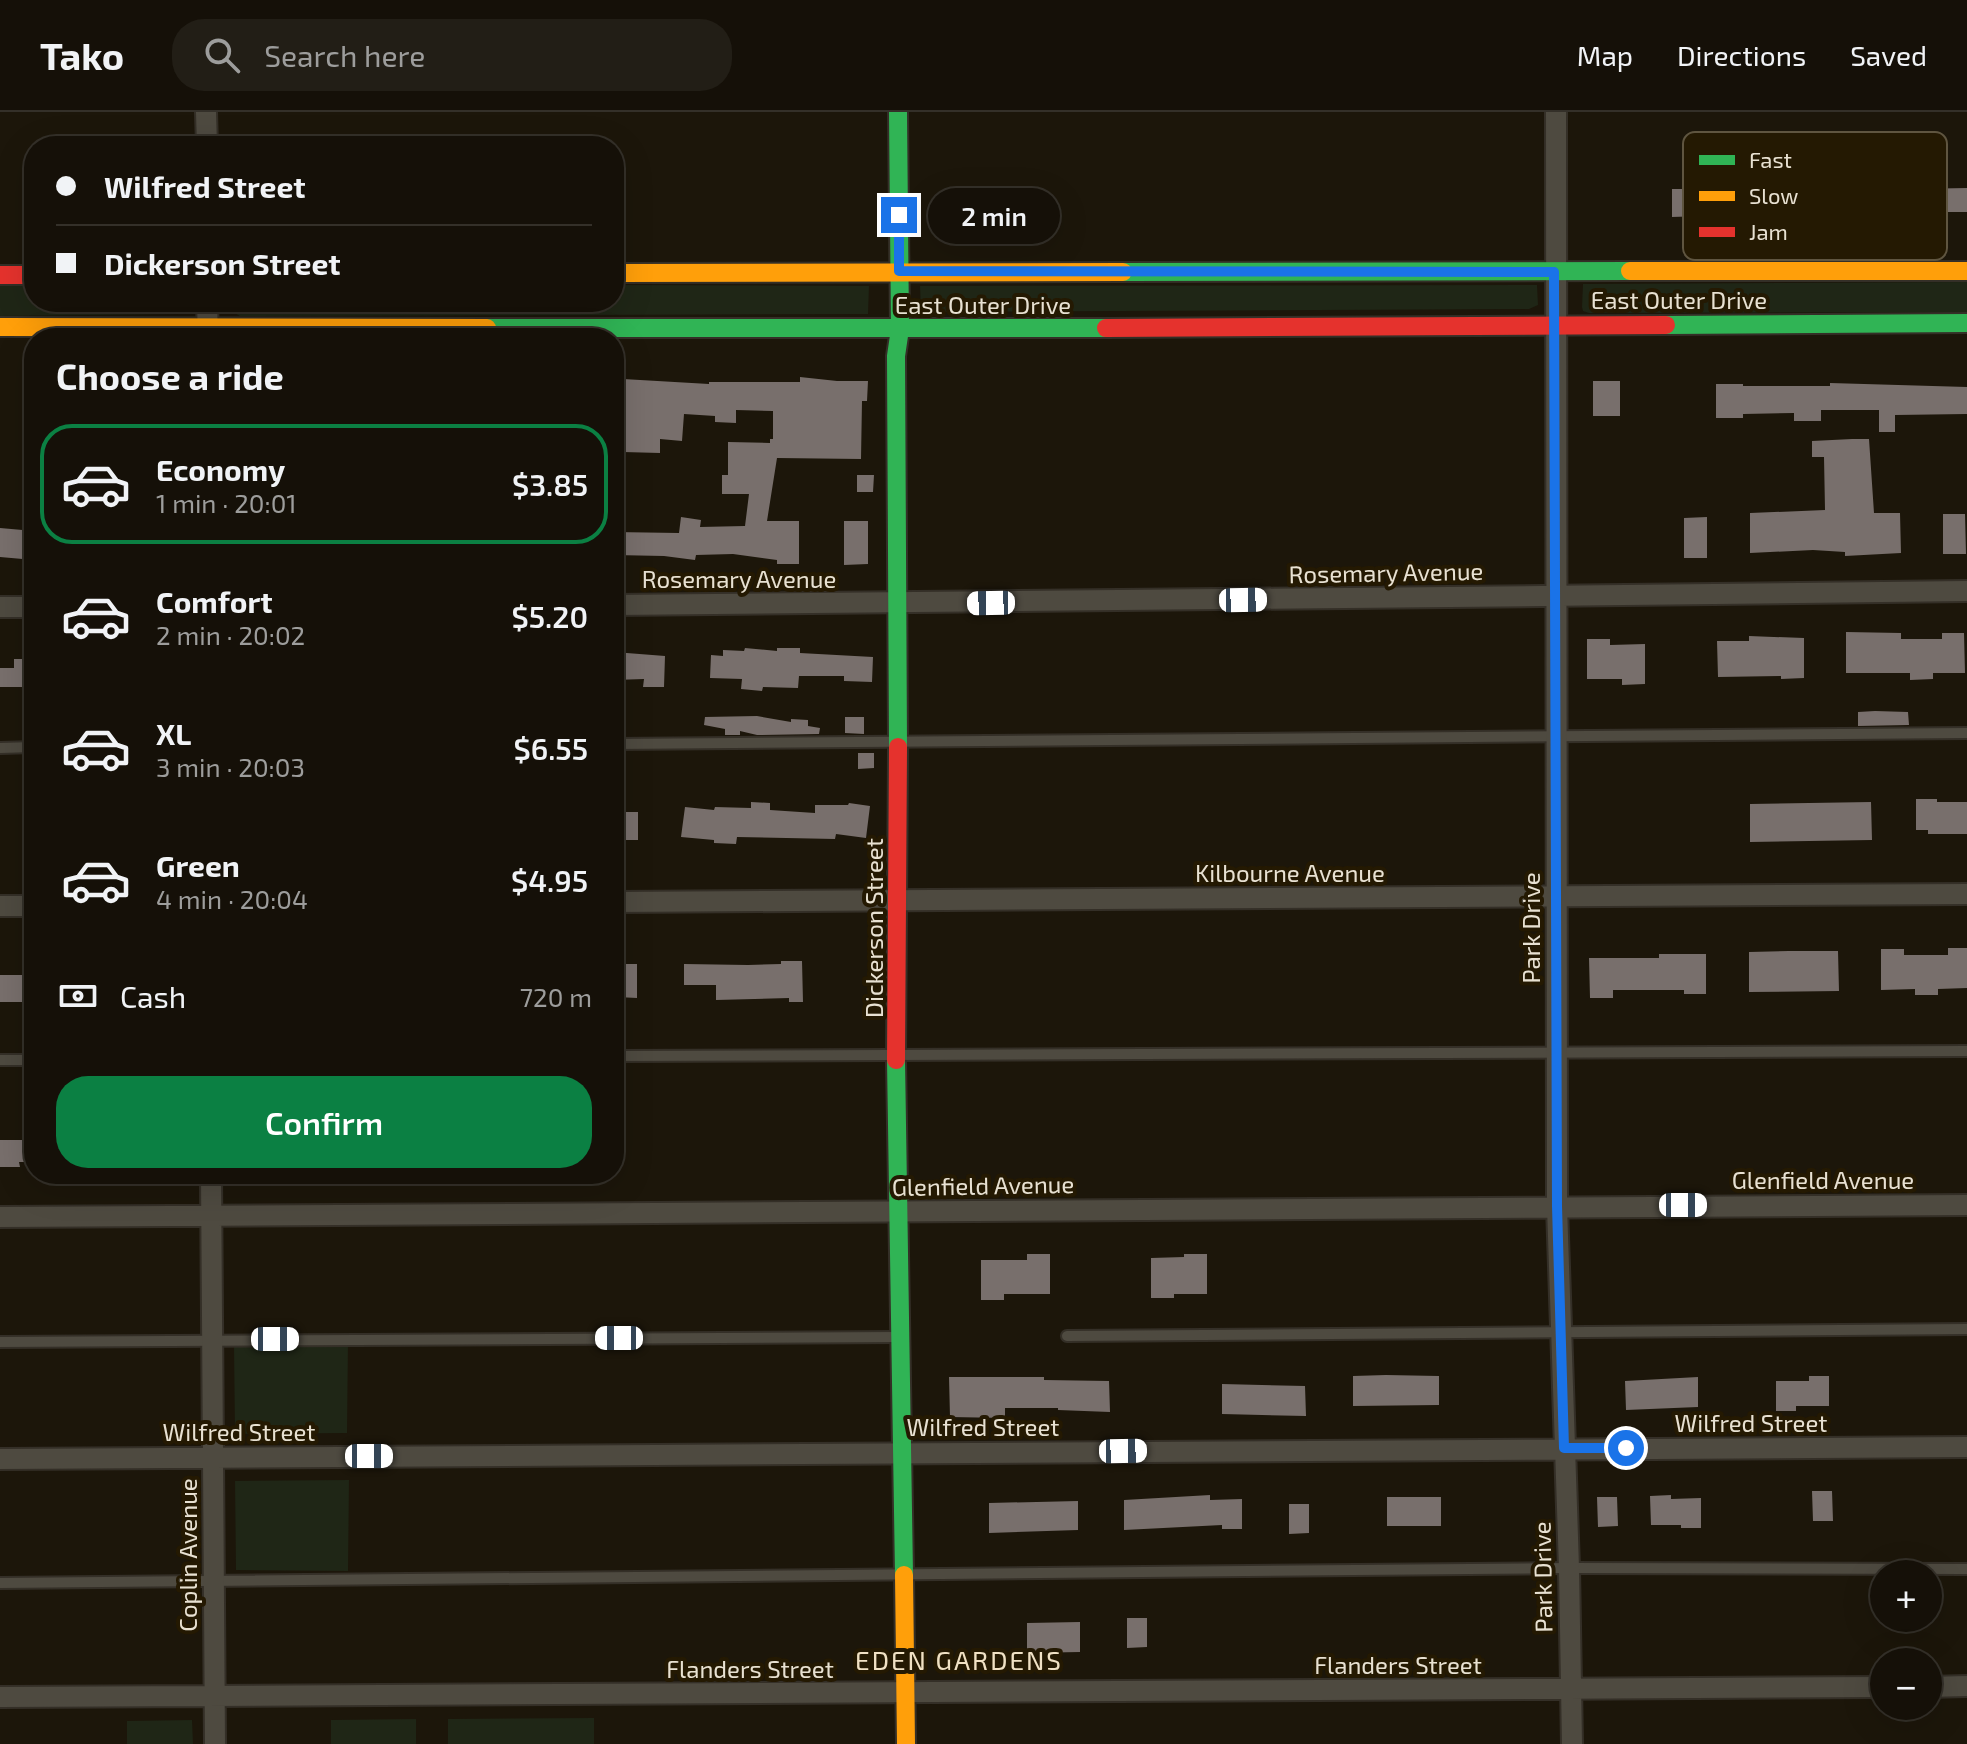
<!DOCTYPE html>
<html lang="en">
<head>
<meta charset="utf-8">
<style>
  body { margin:0; font-family:"Exo 2",sans-serif; background:#221e16; color:#f1f3f6; height:100vh; display:flex; flex-direction:column; font-size:30px; white-space:nowrap }
  * { box-sizing:border-box; margin:0 }
  p { font-size:26px; color:#9d9d9c }
  .icon { flex:none; width:44px; height:44px; fill:none; stroke:currentColor; stroke-width:2; stroke-linecap:round; stroke-linejoin:round }
  .map { position:relative; flex:1; overflow:hidden }
  .sheet { position:absolute; left:24px; top:216px; width:600px; height:856px; display:flex; flex-direction:column; background:#151008; border-radius:32px; box-shadow:0 8px 32px #0002,0 0 0 2px #343029 }
  .sheet>* { flex:none }
  .top-card { position:absolute; left:24px; top:24px; width:600px; height:176px; border-radius:32px; box-shadow:0 8px 32px #0002,0 0 0 2px #343029; display:grid; align-content:center; height:176px; padding:0 32px; background:#151008 }
  .tools { position:absolute; left:1870px; top:1448px; display:grid; gap:16px }
  .tools a { display:grid; place-items:center; width:72px; height:72px; border-radius:50%; background:#151008; box-shadow:0 8px 32px #0002,0 0 0 2px #343029; font-size:40px }
  .end { position:absolute; width:36px; height:36px; margin:-18px; border:10px solid #1a73e8; background:#fff; box-shadow:0 0 0 4px #fff }
  .from { border-radius:50% }
  .bubble { position:absolute; height:56px; border-radius:28px; background:#151008; box-shadow:0 8px 32px #0002,0 0 0 2px #343029; font-size:26px; font-weight:600; line-height:56px; text-align:center }
  .car { position:absolute; width:24px; height:48px; margin:-24px -12px; border-radius:10px; box-shadow:0 0 6px 2px #0007; background:linear-gradient(#fff 24%,#345 0 40%,#fff 0 76%,#345 0 86%,#fff 0) }
  .top-card b { display:flex; align-items:center; gap:28px; height:76px; font-size:30px }
  .top-card b+b { border-top:2px solid #343029 }
  .top-card i { width:20px; height:20px; background:#f1f3f6 }
  ul { padding:0; list-style:none }
  li { display:flex; align-items:center; gap:24px; height:120px; margin:0 16px 12px; padding:0 16px; border:4px solid transparent; border-radius:32px }
  li div { flex:1 }
  li b { display:block; font-size:30px }
  li em { font-style:normal; font-weight:600 }
  li.active { border-color:#0b8043 }
  li>.icon { width:72px; height:72px; stroke-width:1.5 }
  h2 { padding:0 32px; font-size:36px; line-height:96px }
  .pay { display:flex; align-items:center; gap:20px; height:88px; padding:0 32px; font-size:30px }
  .pay p { margin-inline-start:auto }
  .button { display:flex; gap:16px; margin-top:auto; padding:16px 32px }
  .button a { flex:1; height:92px; border-radius:32px; background:#0b8043; color:#fff; font-size:32px; font-weight:600; line-height:92px; text-align:center }
  header { display:flex; align-items:center; gap:48px; box-sizing:border-box; height:112px; padding:0 40px; background:#151008; border-bottom:2px solid #343029 }
  header strong { font-size:38px }
  nav { display:flex; gap:44px; margin-inline-start:auto; font-size:28px }
  .search { width:560px; height:72px; background:#221e16; display:flex; align-items:center; gap:20px; box-sizing:border-box; padding:0 28px; border-radius:32px; color:#9d9d9c; font-size:30px }
  .map>svg:first-child { display:block }
  .green { fill:#1f2616 }
  .building { fill:#786f6c }
  .lines { fill:none; stroke-linecap:round; stroke-linejoin:round }
  .lane-casing { stroke:#342f27; stroke-width:14 }
  .street-casing { stroke:#342f27; stroke-width:24 }
  .fast-casing { stroke:#342f27; stroke-width:22 }
  .slow-casing { stroke:#342f27; stroke-width:22 }
  .jam-casing { stroke:#342f27; stroke-width:22 }
  .lane { stroke:#4e4a40; stroke-width:10 }
  .street { stroke:#4e4a40; stroke-width:20 }
  .fast { stroke:#30b455; stroke-width:18 }
  .slow { stroke:#ff9f0a; stroke-width:18 }
  .jam { stroke:#e5322d; stroke-width:18 }
  .route { stroke:#1a73e8; stroke-width:10 }
  .labels { text-anchor:middle; dominant-baseline:central; stroke-width:8; stroke-linejoin:round; paint-order:stroke }
  .street-label { font-size:24px; fill:#e8e1d2; stroke:#241902 }
  .neighbourhood-label { font-size:26px; letter-spacing:2px; fill:#f0e1c4; stroke:#241902 }
  .key { fill:#241902; stroke:#5f5540; stroke-width:2 }
  .key-label { font-size:22px; fill:#e8e1d2 }
</style>
</head>
<body>
<header>
<strong>Tako</strong>
<div class="search"><svg class="icon" aria-label="search" viewBox="0 0 24 24"><circle cx="10" cy="10" r="6"/><path d="M15 15l6 6"/></svg>Search here</div>
<nav><a>Map</a><a>Directions</a><a>Saved</a></nav>
</header>
<div class="map">
<svg width="1967" height="1632" viewBox="0 0 1967 1632">
  <rect width="100%" height="100%" fill="#1c160a"/>
  <path class="green" d="M 1967,170 L 1967,200 L 1589,201 L 1583,199 L 1582,195 L 1583,172 Z
    M 614,173 L 869,174 L 868,202 L 240,204 L 231,199 L 231,190 L 614,190 Z
    M 1537,173 L 1538,193 L 1529,197 L 939,200 L 921,197 L 920,174 Z
    M 0,174 L 34,174 L 34,190 L 183,190 L 182,199 L 179,202 L 0,204 Z
    M 348,1231 L 347,1321 L 235,1322 L 234,1235 Z
    M 349,1368 L 348,1459 L 236,1458 L 235,1369 Z
    M 594,1606 L 594,1632 L 448,1632 L 448,1607 Z
    M 416,1607 L 416,1632 L 331,1632 L 331,1608 Z
    M 192,1608 L 193,1632 L 127,1632 L 127,1609 Z"/>
  <path class="building" d="M 1967,76 L 1967,100 L 1945,100 L 1945,104 L 1914,104 L 1913,77 Z
    M 1672,77 L 1703,77 L 1703,104 L 1672,105 Z
    M 800,265 L 837,269 L 868,269 L 867,289 L 862,289 L 861,347 L 777,346 L 767,409 L 799,409 L 799,452 L 777,452 L 777,448 L 733,442 L 696,443 L 695,448 L 664,444 L 614,443 L 614,420 L 679,421 L 681,405 L 701,408 L 700,415 L 745,414 L 749,382 L 722,382 L 722,363 L 728,363 L 728,330 L 770,331 L 770,327 L 773,327 L 773,299 L 736,298 L 736,311 L 715,310 L 715,304 L 684,302 L 682,329 L 660,327 L 660,341 L 623,340 L 623,267 L 709,272 L 709,270 L 800,270 Z
    M 1593,269 L 1620,269 L 1620,304 L 1593,304 Z
    M 1830,271 L 1967,275 L 1967,302 L 1895,303 L 1895,320 L 1879,320 L 1879,298 L 1821,298 L 1821,309 L 1794,309 L 1794,301 L 1743,302 L 1743,306 L 1716,306 L 1716,272 L 1743,272 L 1743,274 L 1830,274 Z
    M 1852,327 L 1869,327 L 1874,401 L 1900,401 L 1901,441 L 1845,444 L 1845,440 L 1813,438 L 1750,441 L 1750,401 L 1825,398 L 1824,345 L 1812,345 L 1812,329 Z
    M 857,363 L 874,363 L 873,380 L 857,380 Z
    M 1943,402 L 1965,402 L 1966,442 L 1943,442 Z
    M 1707,405 L 1707,446 L 1684,446 L 1684,406 Z
    M 844,409 L 868,409 L 868,452 L 844,453 Z
    M 0,416 L 34,419 L 34,448 L 0,445 Z
    M 1846,520 L 1901,521 L 1901,527 L 1942,527 L 1942,521 L 1964,521 L 1965,561 L 1933,561 L 1933,567 L 1910,568 L 1910,561 L 1846,561 Z
    M 1749,524 L 1804,526 L 1804,566 L 1781,567 L 1781,564 L 1718,565 L 1717,529 L 1749,529 Z
    M 1587,527 L 1610,527 L 1610,533 L 1645,532 L 1645,572 L 1622,573 L 1622,567 L 1587,567 Z
    M 745,536 L 777,539 L 777,536 L 800,536 L 800,541 L 873,545 L 872,570 L 844,569 L 844,564 L 799,564 L 798,576 L 763,575 L 762,579 L 741,577 L 742,567 L 710,566 L 711,543 L 723,544 L 723,538 L 744,539 Z
    M 614,540 L 665,544 L 664,575 L 643,575 L 644,567 L 614,568 Z
    M 14,547 L 34,547 L 34,575 L 0,575 L 0,556 L 14,556 Z
    M 1875,599 L 1908,600 L 1909,613 L 1858,614 L 1858,600 Z
    M 757,604 L 791,610 L 791,607 L 808,608 L 808,614 L 820,616 L 819,622 L 757,623 L 740,619 L 740,623 L 725,623 L 725,617 L 704,613 L 705,605 Z
    M 845,605 L 864,605 L 864,622 L 845,621 Z
    M 858,641 L 874,641 L 874,656 L 858,657 Z
    M 1916,687 L 1937,687 L 1937,690 L 1967,690 L 1967,722 L 1928,722 L 1928,718 L 1916,718 Z
    M 751,690 L 770,691 L 770,698 L 815,701 L 815,693 L 848,693 L 849,691 L 870,694 L 866,726 L 836,722 L 835,727 L 737,725 L 736,732 L 714,731 L 714,728 L 681,725 L 685,695 L 714,698 L 715,695 L 751,696 Z
    M 1871,690 L 1872,728 L 1750,730 L 1750,692 Z
    M 617,700 L 638,700 L 638,728 L 618,728 Z
    M 1948,836 L 1967,836 L 1967,876 L 1938,877 L 1938,883 L 1915,883 L 1915,877 L 1881,878 L 1881,837 L 1904,837 L 1904,843 L 1948,843 Z
    M 1789,839 L 1838,839 L 1839,879 L 1749,880 L 1749,840 Z
    M 1659,842 L 1706,842 L 1706,882 L 1684,882 L 1684,878 L 1613,878 L 1613,886 L 1590,886 L 1589,846 L 1659,846 Z
    M 781,849 L 802,849 L 803,890 L 789,890 L 789,886 L 716,888 L 716,873 L 684,873 L 684,852 L 748,853 L 781,852 Z
    M 617,852 L 637,852 L 637,886 L 617,885 Z
    M 0,863 L 34,863 L 34,890 L 0,890 Z
    M 0,1028 L 34,1028 L 34,1050 L 19,1050 L 20,1055 L 0,1055 Z
    M 1027,1142 L 1050,1142 L 1050,1182 L 1004,1182 L 1004,1188 L 981,1188 L 981,1148 L 1027,1148 Z
    M 1184,1142 L 1207,1142 L 1207,1182 L 1174,1182 L 1174,1186 L 1151,1186 L 1151,1146 L 1184,1145 Z
    M 1386,1263 L 1439,1264 L 1439,1293 L 1353,1294 L 1353,1264 Z
    M 1809,1264 L 1829,1264 L 1829,1294 L 1796,1294 L 1796,1299 L 1776,1299 L 1776,1269 L 1809,1269 Z
    M 949,1265 L 1044,1265 L 1044,1268 L 1109,1269 L 1110,1300 L 1058,1298 L 1058,1296 L 1005,1296 L 1005,1306 L 950,1305 Z
    M 1698,1265 L 1698,1295 L 1626,1298 L 1625,1269 Z
    M 1222,1272 L 1305,1274 L 1306,1304 L 1222,1302 Z
    M 1812,1379 L 1832,1379 L 1833,1409 L 1813,1409 Z
    M 1210,1383 L 1210,1388 L 1242,1387 L 1242,1417 L 1222,1417 L 1222,1413 L 1124,1418 L 1124,1388 Z
    M 1671,1383 L 1671,1387 L 1701,1386 L 1701,1416 L 1681,1416 L 1681,1413 L 1651,1413 L 1650,1384 Z
    M 1387,1385 L 1441,1385 L 1441,1414 L 1387,1414 Z
    M 1597,1385 L 1617,1385 L 1618,1414 L 1598,1415 Z
    M 1078,1389 L 1078,1418 L 989,1421 L 989,1391 Z
    M 1289,1392 L 1309,1392 L 1309,1421 L 1289,1422 Z
    M 1127,1506 L 1147,1506 L 1147,1535 L 1127,1536 Z
    M 1080,1510 L 1080,1540 L 1027,1541 L 1027,1511 Z"/>
  <g class="lines">
    <defs>
      <path id="lane" d="M 614,632 L 1967,621
        M 0,636 L 34,635
        M 614,944 L 1967,939
        M 0,948 L 34,948
        M 1067,1224 L 1967,1217
        M 0,1230 L 898,1225
        M 0,1471 L 1569,1456 L 1967,1457"/>
      <path id="street" d="M 206,0 L 207,34
        M 1556,0 L 1557,1094 L 1569,1456 L 1572,1632
        M 207,190 L 208,226
        M 614,493 C 1065,491 1516,484 1967,479
        M 0,495 L 34,495
        M 614,790 L 1967,782
        M 0,794 L 34,794
        M 211,1062 L 215,1632
        M 0,1105 L 1967,1093
        M 0,1347 L 1967,1335
        M 1928,1575 L 1967,1574
        M 0,1585 L 1884,1575"/>
      <path id="fast" d="M 898,0 L 900,217 L 896,244 L 898,635
        M 1123,160 L 1630,159
        M 1666,213 L 1967,211
        M 487,216 L 1106,216
        M 896,948 L 904,1463"/>
      <path id="slow" d="M 1630,159 L 1967,159
        M 614,161 L 1123,160
        M 0,215 L 487,216
        M 904,1463 L 906,1632"/>
      <path id="jam" d="M 0,163 L 34,163
        M 1106,216 L 1666,213
        M 896,948 L 898,635"/>
    </defs>
    <use href="#lane" class="lane-casing"/>
    <use href="#street" class="street-casing"/>
    <use href="#fast" class="fast-casing"/>
    <use href="#slow" class="slow-casing"/>
    <use href="#jam" class="jam-casing"/>
    <use href="#lane" class="lane"/>
    <use href="#street" class="street"/>
    <use href="#fast" class="fast"/>
    <use href="#slow" class="slow"/>
    <use href="#jam" class="jam"/>
  </g>
  <g class="lines">
    <path class="route" d="M 899,103 L 899,159 L 1554,160 L 1557,1094 L 1564,1336 L 1626,1336"/>
  </g>
  <g class="labels">
    <g class="street-label">
      <text x="1679" y="187">East Outer Drive</text>
      <text x="983" y="192">East Outer Drive</text>
      <text transform="translate(1386 460) rotate(-1)">Rosemary Avenue</text>
      <text x="739" y="466">Rosemary Avenue</text>
      <text x="1290" y="760">Kilbourne Avenue</text>
      <text transform="translate(873 816) rotate(-90)">Dickerson Street</text>
      <text transform="translate(1530 816) rotate(-90)">Park Drive</text>
      <text x="1823" y="1067">Glenfield Avenue</text>
      <text transform="translate(983 1073) rotate(-1)">Glenfield Avenue</text>
      <text x="1751" y="1310">Wilfred Street</text>
      <text x="983" y="1314">Wilfred Street</text>
      <text x="239" y="1319">Wilfred Street</text>
      <text transform="translate(187 1443) rotate(-90)">Coplin Avenue</text>
      <text transform="translate(1542 1465) rotate(-91)">Park Drive</text>
      <text x="1398" y="1552">Flanders Street</text>
      <text x="750" y="1556">Flanders Street</text>
    </g>
    <g class="neighbourhood-label">
      <text x="959" y="1547">EDEN GARDENS</text>
    </g>
  </g>
  <rect x="1683" y="20" width="264" height="128" rx="12" class="key"/>
  <rect x="1699" y="43" width="36" height="10" fill="#30b455"/>
  <rect x="1699" y="79" width="36" height="10" fill="#ff9f0a"/>
  <rect x="1699" y="115" width="36" height="10" fill="#e5322d"/>
  <g class="key-label">
    <text x="1749" y="56">Fast</text>
    <text x="1749" y="92">Slow</text>
    <text x="1749" y="128">Jam</text>
  </g>
</svg>
<div class="tools">
<a>+</a>
<a>−</a>
</div>
<i class="end from" style="left:1626px;top:1336px"></i>
<i class="end" style="left:899px;top:103px"></i>
<div class="bubble" style="left:928px;top:76px;width:132px">2 min</div>
<i class="car" style="left:1243px;top:488px;rotate:89deg"></i>
<i class="car" style="left:991px;top:491px;rotate:269deg"></i>
<i class="car" style="left:1683px;top:1093px;rotate:90deg"></i>
<i class="car" style="left:619px;top:1226px;rotate:270deg"></i>
<i class="car" style="left:275px;top:1227px;rotate:90deg"></i>
<i class="car" style="left:1123px;top:1339px;rotate:89deg"></i>
<i class="car" style="left:369px;top:1344px;rotate:90deg"></i>
<div class="top-card">
<b><i class="from"></i>Wilfred Street</b>
<b><i></i>Dickerson Street</b>
</div>
<section class="sheet">
<h2>Choose a ride</h2>
<ul>
<li class="active"><svg class="icon" aria-label="car" viewBox="0 0 24 24"><path d="M5 17H2v-5l4-1 3-4h7l3 4 3 1v5h-3M9 17h6M6 11h13"/><circle cx="7" cy="17" r="2"/><circle cx="17" cy="17" r="2"/></svg><div><b>Economy</b><p>1 min · 20:01</p></div><em>$3.85</em></li>
<li><svg class="icon" aria-label="car" viewBox="0 0 24 24"><path d="M5 17H2v-5l4-1 3-4h7l3 4 3 1v5h-3M9 17h6M6 11h13"/><circle cx="7" cy="17" r="2"/><circle cx="17" cy="17" r="2"/></svg><div><b>Comfort</b><p>2 min · 20:02</p></div><em>$5.20</em></li>
<li><svg class="icon" aria-label="car" viewBox="0 0 24 24"><path d="M5 17H2v-5l4-1 3-4h7l3 4 3 1v5h-3M9 17h6M6 11h13"/><circle cx="7" cy="17" r="2"/><circle cx="17" cy="17" r="2"/></svg><div><b>XL</b><p>3 min · 20:03</p></div><em>$6.55</em></li>
<li><svg class="icon" aria-label="car" viewBox="0 0 24 24"><path d="M5 17H2v-5l4-1 3-4h7l3 4 3 1v5h-3M9 17h6M6 11h13"/><circle cx="7" cy="17" r="2"/><circle cx="17" cy="17" r="2"/></svg><div><b>Green</b><p>4 min · 20:04</p></div><em>$4.95</em></li>
</ul>
<div class="pay"><svg class="icon" aria-label="cash" viewBox="0 0 24 24"><path d="M3 7h18v10H3z"/><circle cx="12" cy="12" r="2"/></svg>Cash<p>720 m</p></div>
<div class="button"><a>Confirm</a></div>
</section>
</div>
</body>
</html>
